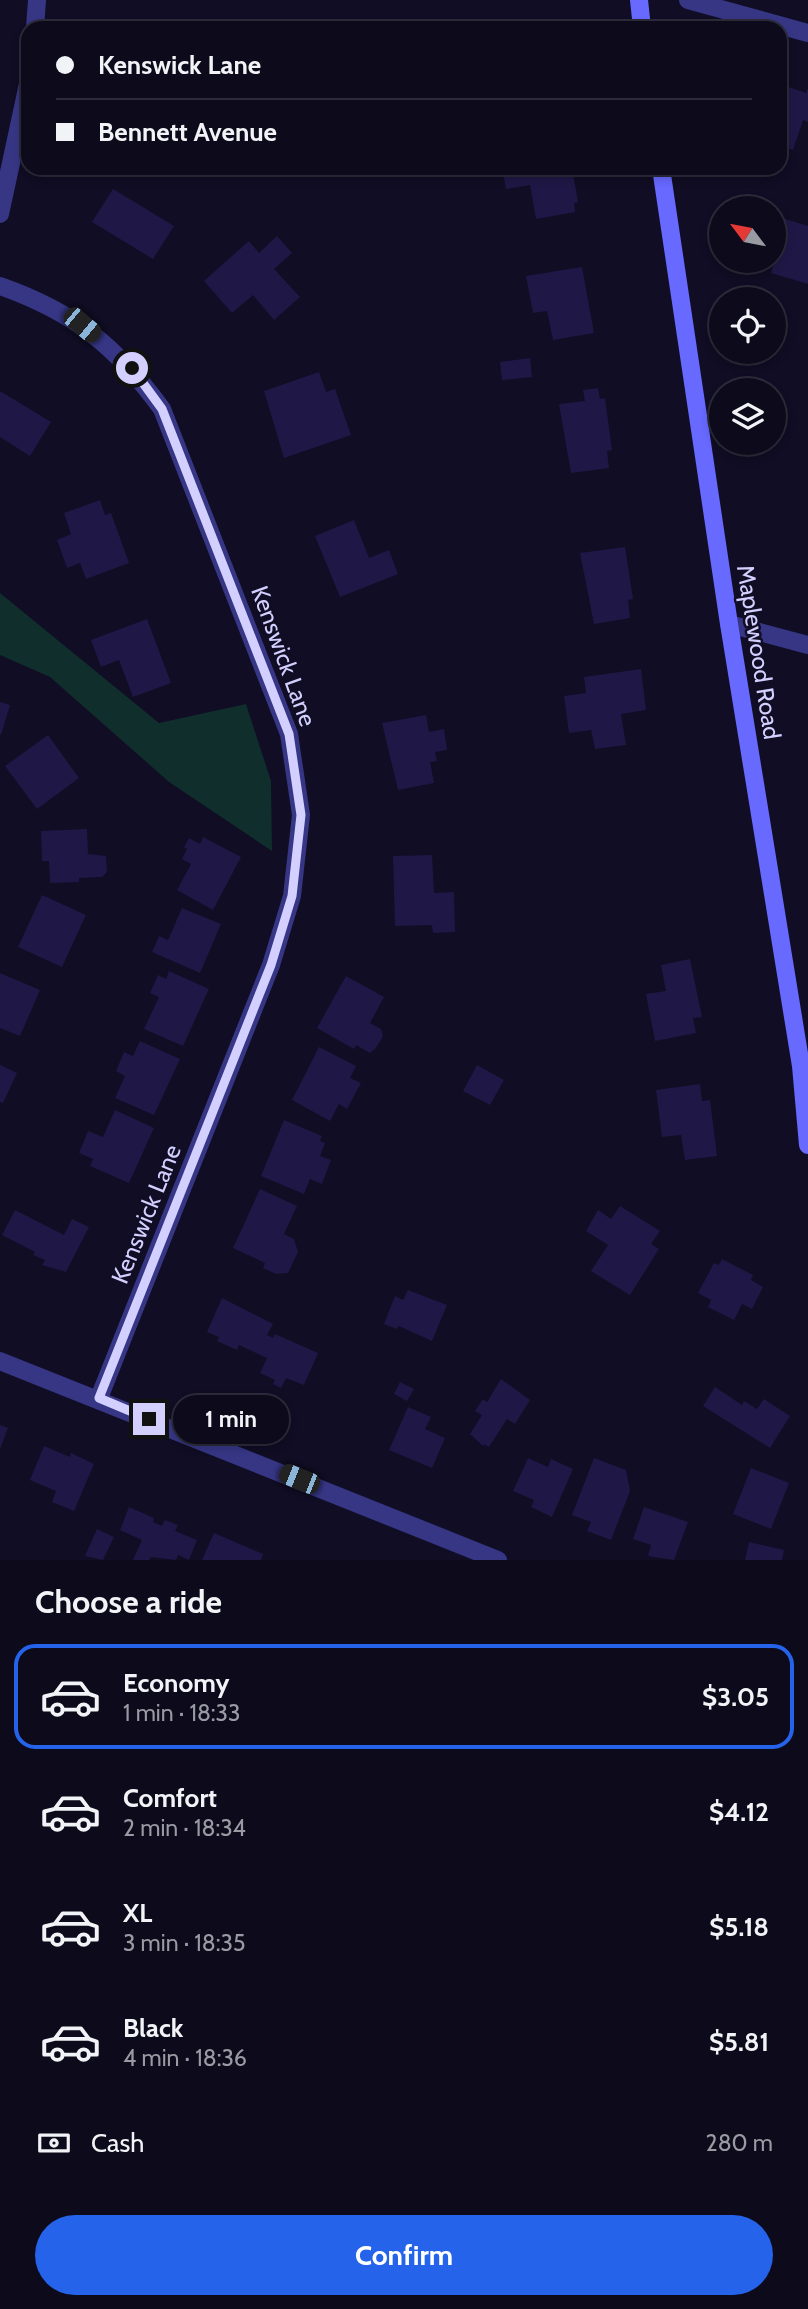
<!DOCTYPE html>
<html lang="en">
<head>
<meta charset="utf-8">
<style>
  body { margin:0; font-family:Cabin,sans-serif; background:#1a1828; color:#f1f3f6; height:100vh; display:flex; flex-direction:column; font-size:26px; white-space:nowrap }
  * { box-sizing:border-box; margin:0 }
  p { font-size:23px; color:#9a9aa3 }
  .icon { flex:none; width:38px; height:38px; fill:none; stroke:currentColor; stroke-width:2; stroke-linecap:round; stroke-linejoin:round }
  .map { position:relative; height:1560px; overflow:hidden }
  .side { display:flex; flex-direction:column; background:#0c0a1b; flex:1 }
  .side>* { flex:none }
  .guide { position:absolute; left:21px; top:21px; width:766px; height:154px; border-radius:21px; box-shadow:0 4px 10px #0003,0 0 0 2px #2c2b3a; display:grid; align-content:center; height:154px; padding:0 35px; background:#0c0a1b }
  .needle { width:46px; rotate:302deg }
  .fabs { position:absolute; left:709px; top:196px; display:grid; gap:14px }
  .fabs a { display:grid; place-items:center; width:77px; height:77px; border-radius:50%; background:#0c0a1b; box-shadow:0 4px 10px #0003,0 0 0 2px #2c2b3a; font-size:35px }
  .end { position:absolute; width:32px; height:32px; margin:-16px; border:9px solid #d3d0ff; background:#111; box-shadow:0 0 0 4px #111 }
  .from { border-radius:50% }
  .bubble { position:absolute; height:49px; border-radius:24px; background:#0c0a1b; box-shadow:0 4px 10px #0003,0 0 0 2px #2c2b3a; font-size:23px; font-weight:700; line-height:49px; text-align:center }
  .car { position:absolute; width:21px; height:42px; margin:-21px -10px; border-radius:9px; box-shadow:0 0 5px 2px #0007; background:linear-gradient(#222 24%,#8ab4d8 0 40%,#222 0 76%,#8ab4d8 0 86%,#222 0) }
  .guide b { display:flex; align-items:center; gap:24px; height:66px; font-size:26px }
  .guide b+b { border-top:2px solid #2c2b3a }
  .guide i { width:18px; height:18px; background:#f1f3f6 }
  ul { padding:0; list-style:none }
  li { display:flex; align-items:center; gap:21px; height:105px; margin:0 14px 10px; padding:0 21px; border:4px solid transparent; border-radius:21px }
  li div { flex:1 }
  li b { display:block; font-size:26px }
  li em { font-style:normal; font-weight:700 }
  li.selected { border-color:#2563eb }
  li>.icon { width:63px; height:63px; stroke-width:1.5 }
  h2 { padding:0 35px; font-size:32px; line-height:84px }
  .pay { display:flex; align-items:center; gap:18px; height:77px; padding:0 35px; font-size:26px }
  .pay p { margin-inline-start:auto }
  .cta { display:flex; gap:14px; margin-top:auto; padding:14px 35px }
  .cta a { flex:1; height:80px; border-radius:42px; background:#2563eb; color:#fff; font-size:28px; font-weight:700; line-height:80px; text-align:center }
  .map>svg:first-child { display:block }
  .green { fill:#102e2c }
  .building { fill:#1f1846 }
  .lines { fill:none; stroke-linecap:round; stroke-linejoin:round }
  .street { stroke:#363685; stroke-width:18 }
  .secondary { stroke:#6769ff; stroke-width:18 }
  .route { stroke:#d3d0ff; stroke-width:9 }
  .labels { text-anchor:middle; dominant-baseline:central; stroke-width:5; stroke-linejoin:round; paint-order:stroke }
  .street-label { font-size:24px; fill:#d3d0ff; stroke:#100d24 }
</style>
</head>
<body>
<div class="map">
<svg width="808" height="1560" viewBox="0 0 808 1560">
  <rect width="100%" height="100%" fill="#100d24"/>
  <path class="green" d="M 0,593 L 159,723 L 246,704 L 271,781 L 272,851 L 169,782 L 50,677 L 0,655 Z"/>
  <path class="building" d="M 780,84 L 806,93 L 808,88 L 808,122 L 803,120 L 793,150 L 780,145 Z
    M 502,168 L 572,168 L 578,202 L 574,203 L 575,212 L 536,219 L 530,185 L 506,189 Z
    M 113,189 L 174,226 L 153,259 L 92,222 Z
    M 782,218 L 808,226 L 808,284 L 771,273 L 780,243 L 775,242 Z
    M 277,236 L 292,253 L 274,269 L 300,297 L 274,320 L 253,295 L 232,313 L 204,281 L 249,241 L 259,253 Z
    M 582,267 L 594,333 L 553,340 L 547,311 L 533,313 L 526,276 Z
    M 530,358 L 532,377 L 502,380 L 500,362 Z
    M 319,372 L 326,392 L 335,389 L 351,435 L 284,458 L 264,391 Z
    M 598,388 L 600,399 L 605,398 L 612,450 L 607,451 L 609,468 L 571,473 L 559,404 L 585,401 L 583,390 Z
    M 0,391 L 51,422 L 30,456 L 0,437 Z
    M 100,500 L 105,515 L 111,513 L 129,563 L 86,579 L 80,563 L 67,568 L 57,540 L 71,534 L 64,513 Z
    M 354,520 L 369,558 L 389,550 L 398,574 L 340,597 L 315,536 Z
    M 625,547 L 633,599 L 628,600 L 630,618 L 594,624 L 580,553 Z
    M 147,619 L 171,683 L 133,697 L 119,660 L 101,667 L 91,640 Z
    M 641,669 L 646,710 L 621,714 L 626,745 L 595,749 L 591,730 L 569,733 L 564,696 L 586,693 L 584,677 Z
    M 0,702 L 10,705 L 1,735 L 0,734 Z
    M 426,715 L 429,732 L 444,729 L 447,750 L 435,752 L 437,761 L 430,762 L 434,783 L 398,790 L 382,723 Z
    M 48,735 L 79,778 L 37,809 L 5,766 Z
    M 87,829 L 88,854 L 106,856 L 107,872 L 102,877 L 79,878 L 79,882 L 50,883 L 49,861 L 42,861 L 41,831 Z
    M 203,837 L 241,857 L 213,910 L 177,890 L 191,864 L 182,859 L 187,849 L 184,847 L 189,838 L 200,844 Z
    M 432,855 L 434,893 L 454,892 L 455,932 L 433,933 L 432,925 L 395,926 L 393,856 Z
    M 42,895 L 86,915 L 62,967 L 18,947 Z
    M 182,908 L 221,924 L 200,973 L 152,952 L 159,936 L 168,940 Z
    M 690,959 L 702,1017 L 693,1018 L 696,1033 L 655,1041 L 646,994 L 666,991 L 661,965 Z
    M 169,971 L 209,989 L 183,1046 L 144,1029 L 159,997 L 150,993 L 158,975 L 166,979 Z
    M 0,973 L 40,990 L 20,1036 L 0,1028 Z
    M 346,976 L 384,997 L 370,1023 L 381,1029 L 383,1036 L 376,1048 L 370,1053 L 356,1045 L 354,1049 L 317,1028 Z
    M 140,1041 L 180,1059 L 154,1115 L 115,1098 L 125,1076 L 116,1071 L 124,1052 L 133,1056 Z
    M 319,1047 L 356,1066 L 350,1078 L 361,1083 L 347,1109 L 339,1104 L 330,1121 L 292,1100 Z
    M 0,1065 L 17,1073 L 3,1103 L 0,1102 Z
    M 477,1065 L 504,1080 L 490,1105 L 463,1091 Z
    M 700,1084 L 702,1101 L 710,1100 L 717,1156 L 685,1160 L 681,1135 L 662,1137 L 656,1090 Z
    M 115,1110 L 154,1128 L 129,1183 L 90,1166 L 93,1159 L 79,1153 L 88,1131 L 103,1137 Z
    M 284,1120 L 322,1136 L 320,1141 L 325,1143 L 320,1156 L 331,1160 L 322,1184 L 310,1179 L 304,1194 L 261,1176 Z
    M 260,1189 L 297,1206 L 284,1234 L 294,1239 L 298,1252 L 288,1273 L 276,1274 L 263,1268 L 265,1263 L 233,1248 Z
    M 620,1206 L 660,1231 L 651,1244 L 659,1249 L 630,1295 L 591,1271 L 608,1245 L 586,1231 L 598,1210 L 611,1219 Z
    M 15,1210 L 64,1235 L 72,1219 L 89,1227 L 66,1272 L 42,1265 L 45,1260 L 33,1255 L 35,1252 L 2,1235 Z
    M 722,1259 L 753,1275 L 751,1280 L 763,1287 L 752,1309 L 742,1304 L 734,1320 L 708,1307 L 711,1300 L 698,1293 L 714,1263 L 719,1265 Z
    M 408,1290 L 447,1305 L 432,1341 L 399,1326 L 397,1329 L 384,1324 L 395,1296 L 403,1300 Z
    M 222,1298 L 273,1324 L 267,1335 L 273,1338 L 275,1334 L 318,1353 L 304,1385 L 286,1378 L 281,1388 L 273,1384 L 275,1380 L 260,1373 L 267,1358 L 239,1345 L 237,1350 L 217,1341 L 219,1337 L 207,1332 Z
    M 501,1379 L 530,1400 L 515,1424 L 507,1419 L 489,1447 L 484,1444 L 483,1446 L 470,1434 L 482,1415 L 475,1411 L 483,1399 L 487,1402 Z
    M 400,1382 L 414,1389 L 407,1401 L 394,1394 Z
    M 715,1387 L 742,1405 L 744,1401 L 757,1409 L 764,1399 L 790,1416 L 770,1448 L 703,1406 Z
    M 408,1407 L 431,1417 L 425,1429 L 445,1438 L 432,1468 L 389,1450 Z
    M 0,1425 L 8,1428 L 0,1449 Z
    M 44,1446 L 70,1457 L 71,1453 L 94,1464 L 74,1511 L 52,1502 L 56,1491 L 30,1480 Z
    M 528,1458 L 548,1467 L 551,1459 L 573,1469 L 552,1517 L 531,1507 L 534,1500 L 513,1491 Z
    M 594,1458 L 626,1470 L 630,1491 L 611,1540 L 587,1531 L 591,1522 L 572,1515 Z
    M 751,1468 L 789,1483 L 771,1529 L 733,1514 Z
    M 129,1507 L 154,1518 L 153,1522 L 162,1526 L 165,1520 L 178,1525 L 175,1531 L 197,1540 L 189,1560 L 178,1555 L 176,1560 L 151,1557 L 149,1560 L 133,1560 L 142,1540 L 120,1530 Z
    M 644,1507 L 688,1522 L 674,1560 L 648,1556 L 651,1545 L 633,1539 Z
    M 97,1529 L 114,1537 L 103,1560 L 85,1556 Z
    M 214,1533 L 263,1554 L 261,1560 L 202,1560 Z
    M 749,1542 L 784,1550 L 782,1560 L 745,1560 Z"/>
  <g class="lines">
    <path class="street" d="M 688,0 L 808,33
      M 35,28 L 37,0
      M 0,214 L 28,84
      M 0,286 C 74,312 116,346 162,409 L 289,734 L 301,815 L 292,896 L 271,965 L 99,1398
      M 729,624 L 808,645
      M 0,1361 L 498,1560"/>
    <path class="secondary" d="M 639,0 L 642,28
      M 661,168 L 729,624 L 801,1066 L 808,1145"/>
  </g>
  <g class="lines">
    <path class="route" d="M 132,368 L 162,409 L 289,734 L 301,815 L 292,896 L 271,965 L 99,1398 L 149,1419"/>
  </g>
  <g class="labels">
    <g class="street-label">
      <text transform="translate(759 652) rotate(81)">Maplewood Road</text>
      <text transform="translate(284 656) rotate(70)">Kenswick Lane</text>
      <text transform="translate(146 1214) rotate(-68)">Kenswick Lane</text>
    </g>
  </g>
</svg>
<div class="fabs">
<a><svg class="needle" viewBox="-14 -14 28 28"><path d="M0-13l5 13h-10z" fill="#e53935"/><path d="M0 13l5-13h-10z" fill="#9a9aa3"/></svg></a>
<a><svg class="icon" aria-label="locate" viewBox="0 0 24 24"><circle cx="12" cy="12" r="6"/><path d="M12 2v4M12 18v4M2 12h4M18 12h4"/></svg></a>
<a><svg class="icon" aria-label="layers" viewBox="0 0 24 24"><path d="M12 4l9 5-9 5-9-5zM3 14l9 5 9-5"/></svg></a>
</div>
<i class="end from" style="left:132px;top:368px"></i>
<i class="end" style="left:149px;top:1419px"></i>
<div class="bubble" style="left:173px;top:1395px;width:116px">1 min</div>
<i class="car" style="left:82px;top:325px;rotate:130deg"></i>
<i class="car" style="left:299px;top:1479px;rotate:292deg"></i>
<div class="guide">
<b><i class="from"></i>Kenswick Lane</b>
<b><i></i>Bennett Avenue</b>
</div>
</div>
<section class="side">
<h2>Choose a ride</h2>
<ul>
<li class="selected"><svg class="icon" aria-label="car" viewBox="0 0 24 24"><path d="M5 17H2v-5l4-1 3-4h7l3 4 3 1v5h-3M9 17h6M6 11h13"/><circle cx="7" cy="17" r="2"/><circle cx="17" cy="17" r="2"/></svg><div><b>Economy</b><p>1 min · 18:33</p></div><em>$3.05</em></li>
<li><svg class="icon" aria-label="car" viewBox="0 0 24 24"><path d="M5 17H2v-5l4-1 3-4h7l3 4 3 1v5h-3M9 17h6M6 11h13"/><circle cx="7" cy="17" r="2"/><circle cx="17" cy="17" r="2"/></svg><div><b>Comfort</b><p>2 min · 18:34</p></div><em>$4.12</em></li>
<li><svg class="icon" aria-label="car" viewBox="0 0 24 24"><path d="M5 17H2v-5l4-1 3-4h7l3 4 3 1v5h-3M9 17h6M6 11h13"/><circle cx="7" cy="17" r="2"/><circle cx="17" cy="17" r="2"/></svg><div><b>XL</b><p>3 min · 18:35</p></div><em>$5.18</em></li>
<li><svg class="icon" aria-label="car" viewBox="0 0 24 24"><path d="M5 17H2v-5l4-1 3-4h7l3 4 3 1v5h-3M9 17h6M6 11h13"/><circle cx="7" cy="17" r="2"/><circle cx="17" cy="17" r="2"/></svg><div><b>Black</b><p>4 min · 18:36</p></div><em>$5.81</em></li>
</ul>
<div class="pay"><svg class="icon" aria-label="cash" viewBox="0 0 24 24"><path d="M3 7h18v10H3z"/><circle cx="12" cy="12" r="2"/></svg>Cash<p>280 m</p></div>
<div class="cta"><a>Confirm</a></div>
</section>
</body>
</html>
